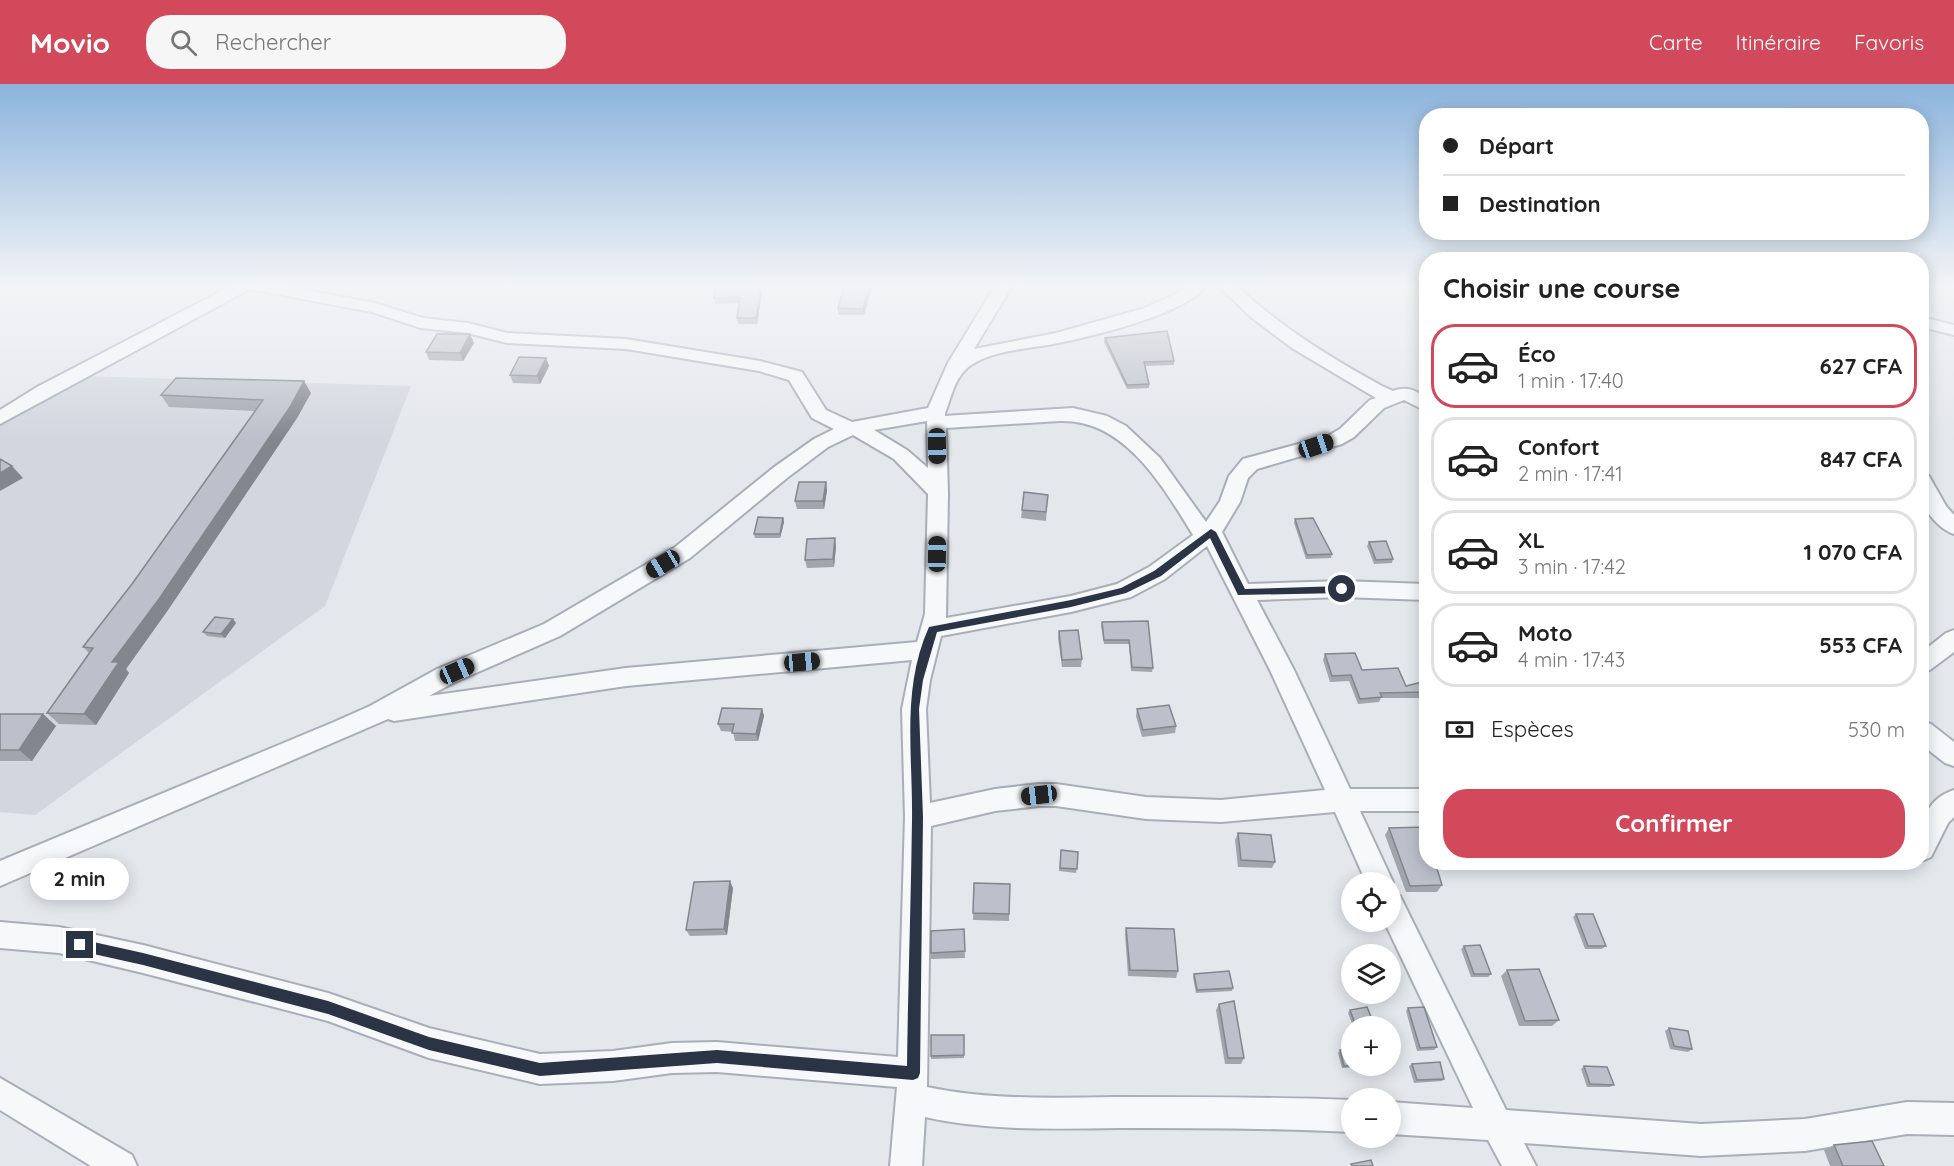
<!DOCTYPE html>
<html lang="fr">
<head>
<meta charset="utf-8">
<style>
  body { margin:0; font-family:Quicksand,sans-serif; background:#f6f6f6; color:#222; height:100vh; display:flex; flex-direction:column; font-size:22px; white-space:nowrap }
  * { box-sizing:border-box; margin:0 }
  p { font-size:20px; color:#767676 }
  .icon { flex:none; width:33px; height:33px; fill:none; stroke:currentColor; stroke-width:2; stroke-linecap:round; stroke-linejoin:round }
  .map { position:relative; flex:1; overflow:hidden }
  .panel { position:absolute; left:1419px; top:168px; width:510px; height:618px; display:flex; flex-direction:column; background:#fff; border-radius:24px; box-shadow:0 3px 15px #0003 }
  .panel>* { flex:none }
  .banner { position:absolute; left:1419px; top:24px; width:510px; height:132px; border-radius:24px; box-shadow:0 3px 15px #0003; display:grid; align-content:center; height:132px; padding:0 24px; background:#fff }
  .tools { position:absolute; left:1341px; top:788px; display:grid; gap:12px }
  .tools a { display:grid; place-items:center; width:60px; height:60px; border-radius:50%; background:#fff; box-shadow:0 3px 15px #0003; font-size:30px }
  .end { position:absolute; width:27px; height:27px; margin:-14px; border:8px solid #2b3445; background:#fff; box-shadow:0 0 0 3px #fff }
  .from { border-radius:50% }
  .bubble { position:absolute; height:42px; border-radius:21px; background:#fff; box-shadow:0 3px 15px #0003; font-size:20px; font-weight:800; line-height:42px; text-align:center }
  .car { position:absolute; width:18px; height:36px; margin:-18px -9px; border-radius:8px; box-shadow:0 0 4px 2px #0007; background:linear-gradient(#222 24%,#8ab4d8 0 40%,#222 0 76%,#8ab4d8 0 86%,#222 0) }
  .banner b { display:flex; align-items:center; gap:21px; height:57px; font-size:22px }
  .banner b+b { border-top:2px solid #e0e0e0 }
  .banner i { width:15px; height:15px; background:#222 }
  ul { padding:0; list-style:none }
  li { display:flex; align-items:center; gap:18px; height:84px; margin:0 12px 9px; padding:0 12px; border:3px solid #e0e0e0; border-radius:24px }
  li div { flex:1 }
  li b { display:block; font-size:22px }
  li em { font-style:normal; font-weight:800 }
  li.selected { border-color:#d1495b }
  li>.icon { width:54px; height:54px; stroke-width:1.5 }
  h2 { padding:0 24px; font-size:27px; line-height:72px }
  .pay { display:flex; align-items:center; gap:15px; height:66px; padding:0 24px; font-size:22px }
  .pay p { margin-inline-start:auto }
  .button { display:flex; gap:12px; margin-top:auto; padding:12px 24px }
  .button a { flex:1; height:69px; border-radius:24px; background:#d1495b; color:#fff; font-size:24px; font-weight:800; line-height:69px; text-align:center }
  header { display:flex; align-items:center; gap:36px; box-sizing:border-box; height:84px; padding:0 30px; background:#d1495b; color:#fff }
  header strong { font-size:28px }
  nav { display:flex; gap:33px; margin-inline-start:auto; font-size:21px }
  .search { width:420px; height:54px; background:#f6f6f6; display:flex; align-items:center; gap:15px; box-sizing:border-box; padding:0 21px; border-radius:24px; color:#767676; font-size:22px }
  .map>svg:first-child { display:block }
  .built { fill:#d2d6de }
  .lines { fill:none; stroke-linecap:round; stroke-linejoin:round }
  .street-casing { stroke:#a9aeb7; stroke-width:4 }
  .street { fill:#f7f8fa; fill-rule:evenodd }
  .wall { fill:#a1a5ae }
  .shaded-wall { fill:#83868d }
  .building { fill:#bbc0ca; stroke:#83868d; stroke-width:1.5 }
  .route { fill:#2b3445 }
</style>
</head>
<body>
<header>
<strong>Movio</strong>
<div class="search"><svg class="icon" aria-label="search" viewBox="0 0 24 24"><circle cx="10" cy="10" r="6"/><path d="M15 15l6 6"/></svg>Rechercher</div>
<nav><a>Carte</a><a>Itinéraire</a><a>Favoris</a></nav>
</header>
<div class="map">
<svg width="1954" height="1082" viewBox="0 0 1954 1082">
  <rect width="100%" height="100%" fill="#e4e7ec"/>
  <path class="built" d="M 83,292 L 411,302 L 325,522 L 35,731 L 0,728 L 0,339 Z"/>
  <g class="lines">
    <defs>
      <path id="street" d="M 231,202 L 285,202 L 375,219 L 423,234 L 468,239 L 507,249 L 626,255 L 760,277 L 802,288 L 826,326 L 852,338 L 928,324 L 948,279 L 995,202 L 1012,202 L 974,265 L 1056,249 L 1145,224 L 1180,208 L 1187,202 L 1206,202 C 1185,230 1094,252 1058,259 C 1031,265 978,266 961,291 C 953,301 950,317 945,329 L 945,332 L 959,331 L 1073,324 L 1107,332 L 1126,342 L 1160,374 L 1206,438 L 1220,417 L 1229,392 L 1243,375 L 1328,352 L 1340,345 L 1370,316 L 1376,314 L 1292,264 L 1252,234 L 1219,202 L 1237,202 C 1281,243 1329,273 1382,302 L 1393,307 C 1407,302 1414,306 1426,313 L 1426,327 L 1404,316 L 1384,324 L 1354,353 L 1342,360 L 1257,385 L 1248,394 L 1240,418 L 1222,448 L 1248,500 L 1342,497 L 1426,500 L 1426,516 L 1342,513 L 1257,516 L 1294,586 L 1350,705 L 1426,705 L 1426,727 L 1360,727 L 1393,798 L 1390,805 L 1390,798 L 1366,798 L 1335,728 L 1221,738 L 1146,735 L 1056,722 L 1039,722 L 995,727 L 931,742 L 927,1003 C 988,1016 1052,1014 1114,1013 C 1193,1013 1272,1013 1352,1016 L 1352,1048 C 1273,1044 1195,1044 1117,1044 C 1053,1045 988,1047 925,1033 L 922,1082 L 890,1082 L 897,1003 L 717,988 L 672,989 L 613,997 L 540,1000 L 429,974 L 328,937 L 143,889 L 59,869 L 0,864 L 0,838 L 59,843 L 143,861 L 328,909 L 429,944 L 540,970 L 613,967 L 672,959 L 717,958 L 898,973 L 905,733 L 902,625 L 912,576 L 626,602 L 394,637 L 388,635 L 0,802 L 0,777 L 334,638 L 370,622 L 437,585 L 544,540 L 674,464 L 773,384 L 814,355 L 834,345 L 812,334 L 789,296 L 759,287 L 626,265 L 507,259 L 468,249 L 421,244 L 372,228 L 250,205 L 0,340 L 0,326 L 37,303 ZM 927,337 L 928,384 L 907,366 L 874,346 ZM 1059,337 C 1124,334 1163,402 1193,451 L 1149,483 L 1117,500 L 1071,512 L 946,534 L 948,409 L 946,344 ZM 853,351 L 894,375 L 928,410 L 925,530 L 917,558 L 626,584 L 429,612 L 453,599 L 560,552 L 690,474 L 787,394 L 828,363 ZM 1207,462 L 1270,586 L 1325,706 L 1221,716 L 1146,713 L 1056,700 L 1039,700 L 995,705 L 930,719 L 926,625 L 930,596 L 941,552 L 1071,528 L 1131,513 L 1165,495 Z
        M 1922,233 L 1954,241 L 1954,251 L 1922,243 Z
        M 1922,390 L 1929,392 L 1946,422 L 1954,431 L 1954,450 C 1941,446 1925,429 1922,415 C 1920,408 1921,397 1922,390 Z
        M 1954,546 L 1954,568 L 1930,586 L 1922,589 L 1922,568 L 1946,549 Z
        M 1922,637 L 1931,640 L 1954,658 L 1954,682 L 1945,679 L 1922,661 Z
        M 1954,706 L 1954,733 L 1948,739 L 1931,773 L 1922,777 C 1922,746 1919,718 1954,706 Z
        M 1390,808 L 1400,812 L 1506,1026 L 1701,1040 L 1805,1035 L 1907,1018 L 1954,1019 L 1954,1051 L 1907,1050 L 1805,1067 L 1701,1072 L 1524,1059 L 1536,1082 L 1502,1082 L 1488,1056 L 1390,1050 L 1390,1018 L 1473,1024 L 1384,837 L 1390,837 Z
        M 0,994 L 132,1071 L 137,1082 L 91,1082 L 0,1026 Z"/>
    </defs>
    <use href="#street" class="street-casing"/>
    <use href="#street" class="street"/>
  </g>
  <path class="wall" d="M 763,202 L 757,240 L 738,240 L 737,234 L 739,219 L 715,220 L 714,214 Z
    M 844,202 L 872,202 L 864,231 L 838,231 L 838,224 Z
    M 1105,254 L 1174,277 L 1174,281 L 1145,282 L 1149,300 L 1149,304 L 1127,305 L 1104,258 Z
    M 474,259 L 463,277 L 429,276 L 426,268 Z
    M 546,274 L 549,282 L 540,300 L 513,299 L 510,291 Z
    M 311,309 L 297,334 L 168,526 L 126,585 L 129,589 L 96,641 L 59,640 L 47,629 L 89,569 L 83,563 L 132,500 L 255,327 L 169,323 L 161,311 Z
    M 826,398 L 827,406 L 824,425 L 797,425 L 795,417 Z
    M 1048,411 L 1046,437 L 1021,434 L 1022,426 Z
    M 783,434 L 784,438 L 780,454 L 755,454 L 754,450 Z
    M 1295,435 L 1332,470 L 1331,474 L 1306,475 L 1294,439 Z
    M 1369,458 L 1393,475 L 1392,479 L 1374,480 L 1367,462 Z
    M 836,462 L 834,483 L 807,484 L 805,476 Z
    M 1148,537 L 1153,584 L 1152,588 L 1131,587 L 1129,560 L 1104,560 L 1101,542 L 1102,538 Z
    M 236,539 L 225,554 L 207,552 L 203,548 Z
    M 1059,547 L 1082,575 L 1081,583 L 1062,583 L 1058,554 Z
    M 1325,570 L 1362,586 L 1406,602 L 1426,597 L 1426,614 L 1381,614 L 1379,618 L 1358,620 L 1349,597 L 1330,598 L 1323,576 Z
    M 762,625 L 764,632 L 758,657 L 735,657 L 733,648 L 721,647 L 718,640 Z
    M 1137,625 L 1176,642 L 1175,649 L 1142,653 L 1136,632 Z
    M 0,630 L 43,630 L 56,642 L 32,677 L 0,677 Z
    M 1389,744 L 1426,778 L 1436,778 L 1435,779 L 1442,801 L 1437,808 L 1406,808 L 1385,751 Z
    M 1238,749 L 1275,778 L 1272,784 L 1238,783 L 1235,756 Z
    M 1061,766 L 1078,768 L 1076,789 L 1059,787 Z
    M 974,799 L 1010,800 L 1009,837 L 973,836 Z
    M 733,804 L 727,851 L 690,852 L 686,846 Z
    M 1576,830 L 1606,862 L 1602,865 L 1585,865 L 1573,833 Z
    M 1126,844 L 1178,887 L 1176,894 L 1128,892 L 1125,850 Z
    M 964,845 L 965,874 L 931,875 L 931,869 Z
    M 1464,862 L 1491,890 L 1488,893 L 1471,893 L 1461,865 Z
    M 1507,886 L 1559,936 L 1552,942 L 1519,942 L 1501,892 Z
    M 1194,890 L 1233,904 L 1232,907 L 1196,909 L 1193,893 Z
    M 1219,920 L 1244,974 L 1241,980 L 1225,980 L 1216,926 Z
    M 1408,924 L 1437,963 L 1434,966 L 1417,967 L 1406,927 Z
    M 1350,926 L 1374,940 L 1373,942 L 1353,942 L 1348,929 Z
    M 1669,944 L 1692,965 L 1688,968 L 1670,965 L 1665,947 Z
    M 931,951 L 964,951 L 964,974 L 931,975 Z
    M 1340,966 L 1364,981 L 1361,983 L 1342,984 L 1338,969 Z
    M 1412,980 L 1444,995 L 1442,997 L 1414,999 L 1409,982 Z
    M 1584,982 L 1614,1001 L 1610,1003 L 1587,1003 L 1581,985 Z
    M 1834,1061 L 1884,1082 L 1830,1082 L 1824,1066 Z"/>
  <path class="shaded-wall" d="M 761,202 L 763,202 L 757,240 L 756,234 Z
    M 869,202 L 872,202 L 864,231 L 863,225 Z
    M 470,250 L 474,259 L 463,277 L 460,269 Z
    M 546,274 L 549,282 L 540,300 L 537,292 Z
    M 304,297 L 311,309 L 297,334 L 168,526 L 126,585 L 129,589 L 96,641 L 84,630 L 112,578 Z
    M 12,382 L 23,394 L 0,407 L 0,389 Z
    M 826,398 L 827,406 L 824,425 L 823,417 Z
    M 783,434 L 784,438 L 780,454 L 780,450 Z
    M 835,454 L 836,462 L 834,483 L 833,475 Z
    M 233,535 L 236,539 L 225,554 L 221,550 Z
    M 762,625 L 764,632 L 758,657 L 756,650 Z
    M 43,630 L 56,642 L 32,677 L 19,666 Z
    M 730,797 L 733,804 L 727,851 L 724,845 Z"/>
  <path class="building" d="M 716,202 L 761,202 L 756,234 L 737,234 L 740,213 L 714,214 Z
    M 844,202 L 869,202 L 863,225 L 838,224 Z
    M 1167,247 L 1174,277 L 1144,278 L 1149,300 L 1127,301 L 1105,254 Z
    M 437,250 L 470,250 L 460,269 L 426,268 Z
    M 519,273 L 546,274 L 537,292 L 510,291 Z
    M 176,294 L 304,297 L 290,323 L 159,515 L 112,578 L 119,578 L 84,630 L 47,629 L 93,564 L 83,563 L 132,500 L 263,316 L 161,311 Z
    M 0,375 L 12,382 L 0,389 Z
    M 799,398 L 826,398 L 823,417 L 795,417 Z
    M 1024,408 L 1048,411 L 1046,428 L 1022,426 Z
    M 758,433 L 783,434 L 780,450 L 754,450 Z
    M 1313,434 L 1332,470 L 1307,471 L 1295,435 Z
    M 835,454 L 833,475 L 805,476 L 807,455 Z
    M 1386,457 L 1393,475 L 1376,476 L 1369,458 Z
    M 215,533 L 233,535 L 221,550 L 203,548 Z
    M 1148,537 L 1153,584 L 1132,583 L 1129,556 L 1104,556 L 1102,538 Z
    M 1078,546 L 1082,575 L 1062,576 L 1059,547 Z
    M 1355,569 L 1362,586 L 1398,584 L 1406,602 L 1426,597 L 1426,608 L 1380,609 L 1382,613 L 1360,615 L 1351,591 L 1332,592 L 1325,570 Z
    M 1169,621 L 1176,642 L 1143,646 L 1137,625 Z
    M 722,624 L 762,625 L 756,650 L 732,649 L 734,640 L 718,640 Z
    M 0,630 L 43,630 L 19,666 L 0,666 Z
    M 1426,743 L 1426,778 L 1435,778 L 1442,801 L 1410,802 L 1389,744 Z
    M 1238,749 L 1271,751 L 1275,778 L 1241,776 Z
    M 1061,766 L 1078,768 L 1077,785 L 1060,784 Z
    M 730,797 L 724,845 L 686,846 L 694,798 Z
    M 974,799 L 1010,800 L 1009,830 L 973,829 Z
    M 1576,830 L 1593,830 L 1606,862 L 1588,862 Z
    M 1126,844 L 1174,845 L 1178,887 L 1130,886 Z
    M 964,845 L 965,867 L 931,869 L 931,847 Z
    M 1480,861 L 1491,890 L 1474,890 L 1464,862 Z
    M 1539,885 L 1559,936 L 1525,937 L 1507,886 Z
    M 1229,887 L 1233,904 L 1197,906 L 1194,890 Z
    M 1234,917 L 1244,974 L 1228,974 L 1219,920 Z
    M 1367,923 L 1374,940 L 1367,942 L 1356,942 L 1350,926 Z
    M 1424,923 L 1437,963 L 1420,964 L 1408,924 Z
    M 1669,944 L 1688,947 L 1692,965 L 1674,962 Z
    M 931,951 L 964,951 L 964,971 L 931,972 Z
    M 1340,966 L 1352,966 L 1352,981 L 1358,981 L 1344,982 Z
    M 1440,978 L 1444,995 L 1417,996 L 1412,980 Z
    M 1584,982 L 1607,983 L 1614,1001 L 1590,1000 Z
    M 1872,1057 L 1884,1082 L 1843,1082 L 1834,1061 Z
    M 1371,1076 L 1373,1082 L 1352,1082 L 1351,1080 Z"/>
  <linearGradient id="sky" x2="0" y2="1"><stop stop-color="#8bb4dd"/><stop offset="0.57" stop-color="#f3f4f6"/><stop offset="1" stop-color="#f3f4f6" stop-opacity="0"/></linearGradient>
  <rect width="1954" height="354" fill="url(#sky)"/>
  <path class="route" d="M 1211,445 L 1216,448 L 1245,505 L 1342,502 L 1347,505 L 1342,509 L 1238,511 L 1210,454 L 1161,492 L 1126,509 L 1071,523 L 937,548 L 923,596 L 919,625 L 923,733 L 920,989 L 918,994 L 913,996 L 717,979 L 540,992 L 429,966 L 328,930 L 143,881 L 80,867 L 74,861 L 80,855 L 143,869 L 328,917 L 429,953 L 540,979 L 717,966 L 907,982 C 908,900 911,818 912,736 C 913,670 901,605 929,543 L 1071,516 L 1121,504 L 1154,487 Z"/>
</svg>
<div class="tools">
<a><svg class="icon" aria-label="locate" viewBox="0 0 24 24"><circle cx="12" cy="12" r="6"/><path d="M12 2v4M12 18v4M2 12h4M18 12h4"/></svg></a>
<a><svg class="icon" aria-label="layers" viewBox="0 0 24 24"><path d="M12 4l9 5-9 5-9-5zM3 14l9 5 9-5"/></svg></a>
<a>+</a>
<a>−</a>
</div>
<i class="end from" style="left:1342px;top:505px"></i>
<i class="end" style="left:80px;top:861px"></i>
<div class="bubble" style="left:30px;top:774px;width:99px">2 min</div>
<i class="car" style="left:937px;top:362px;rotate:179deg"></i>
<i class="car" style="left:1316px;top:362px;rotate:71deg"></i>
<i class="car" style="left:937px;top:470px;rotate:1deg"></i>
<i class="car" style="left:663px;top:480px;rotate:239deg"></i>
<i class="car" style="left:802px;top:578px;rotate:85deg"></i>
<i class="car" style="left:457px;top:587px;rotate:66deg"></i>
<i class="car" style="left:1039px;top:711px;rotate:263deg"></i>
<div class="banner">
<b><i class="from"></i>Départ</b>
<b><i></i>Destination</b>
</div>
<section class="panel">
<h2>Choisir une course</h2>
<ul>
<li class="selected"><svg class="icon" aria-label="car" viewBox="0 0 24 24"><path d="M5 17H2v-5l4-1 3-4h7l3 4 3 1v5h-3M9 17h6M6 11h13"/><circle cx="7" cy="17" r="2"/><circle cx="17" cy="17" r="2"/></svg><div><b>Éco</b><p>1 min · 17:40</p></div><em>627 CFA</em></li>
<li><svg class="icon" aria-label="car" viewBox="0 0 24 24"><path d="M5 17H2v-5l4-1 3-4h7l3 4 3 1v5h-3M9 17h6M6 11h13"/><circle cx="7" cy="17" r="2"/><circle cx="17" cy="17" r="2"/></svg><div><b>Confort</b><p>2 min · 17:41</p></div><em>847 CFA</em></li>
<li><svg class="icon" aria-label="car" viewBox="0 0 24 24"><path d="M5 17H2v-5l4-1 3-4h7l3 4 3 1v5h-3M9 17h6M6 11h13"/><circle cx="7" cy="17" r="2"/><circle cx="17" cy="17" r="2"/></svg><div><b>XL</b><p>3 min · 17:42</p></div><em>1 070 CFA</em></li>
<li><svg class="icon" aria-label="car" viewBox="0 0 24 24"><path d="M5 17H2v-5l4-1 3-4h7l3 4 3 1v5h-3M9 17h6M6 11h13"/><circle cx="7" cy="17" r="2"/><circle cx="17" cy="17" r="2"/></svg><div><b>Moto</b><p>4 min · 17:43</p></div><em>553 CFA</em></li>
</ul>
<div class="pay"><svg class="icon" aria-label="cash" viewBox="0 0 24 24"><path d="M3 7h18v10H3z"/><circle cx="12" cy="12" r="2"/></svg>Espèces<p>530 m</p></div>
<div class="button"><a>Confirmer</a></div>
</section>
</div>
</body>
</html>
